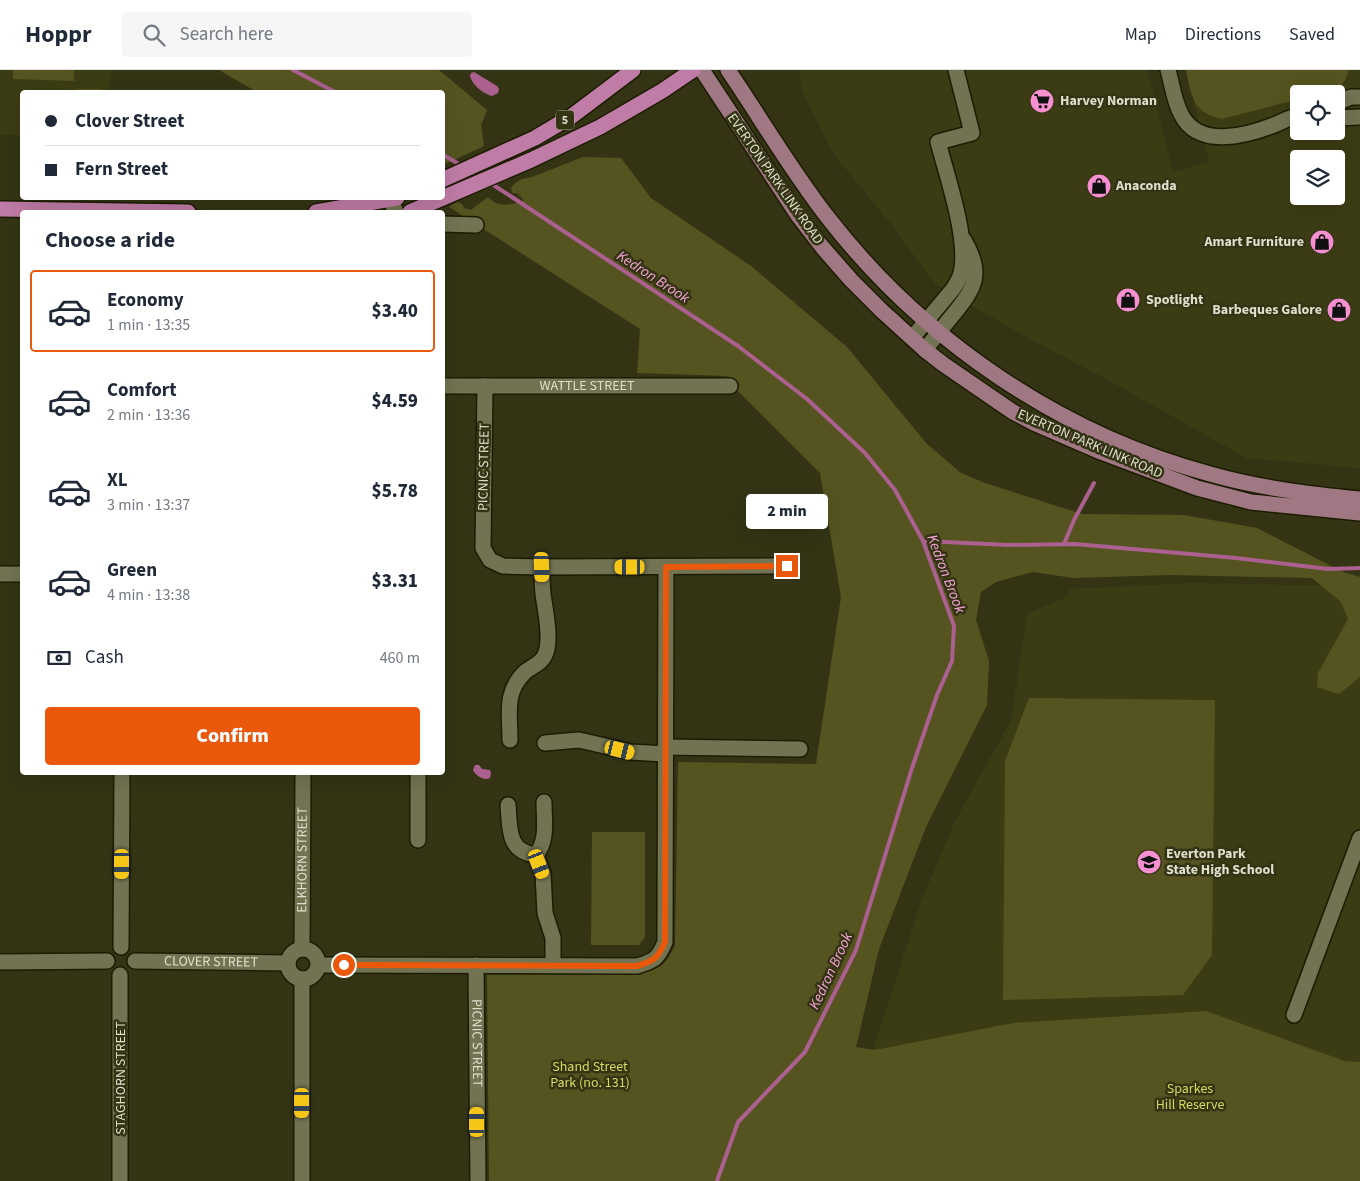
<!DOCTYPE html>
<html lang="en">
<head>
<meta charset="utf-8">
<style>
  body { margin:0; font-family:"Source Sans 3",sans-serif; background:#f6f6f7; color:#1f2937; height:100vh; display:flex; flex-direction:column; font-size:19px; white-space:nowrap }
  * { box-sizing:border-box; margin:0 }
  p { font-size:16px; color:#747a83 }
  .icon { flex:none; width:28px; height:28px; fill:none; stroke:currentColor; stroke-width:2; stroke-linecap:round; stroke-linejoin:round }
  .map { position:relative; flex:1; overflow:hidden }
  .drawer { position:absolute; left:20px; top:140px; width:425px; height:565px; display:flex; flex-direction:column; background:#fff; border-radius:5px; box-shadow:0 5px 20px #0002 }
  .drawer>* { flex:none }
  .hud { position:absolute; left:20px; top:20px; width:425px; height:110px; border-radius:5px; box-shadow:0 5px 20px #0002; display:grid; align-content:center; height:110px; padding:0 25px; background:#fff }
  .fabs { position:absolute; left:1290px; top:15px; display:grid; gap:10px }
  .fabs a { display:grid; place-items:center; width:55px; height:55px; border-radius:5px; background:#fff; box-shadow:0 5px 20px #0002; font-size:25px }
  .end { position:absolute; width:22px; height:22px; margin:-11px; border:6px solid #ea580c; background:#fff; box-shadow:0 0 0 2px #fff }
  .from { border-radius:50% }
  .bubble { position:absolute; height:35px; border-radius:5px; background:#fff; box-shadow:0 5px 20px #0002; font-size:16px; font-weight:800; line-height:35px; text-align:center }
  .car { position:absolute; width:15px; height:30px; margin:-15px -8px; border-radius:6px; box-shadow:0 0 4px 1px #0007; background:linear-gradient(#f5c518 24%,#345 0 40%,#f5c518 0 76%,#345 0 86%,#f5c518 0) }
  .hud b { display:flex; align-items:center; gap:18px; height:48px; font-size:19px }
  .hud b+b { border-top:1px solid #e0e1e3 }
  .hud i { width:12px; height:12px; background:#1f2937 }
  ul { padding:0; list-style:none }
  li { display:flex; align-items:center; gap:15px; height:82px; margin:0 10px 8px; padding:0 15px; border:2px solid transparent; border-radius:5px }
  li div { flex:1 }
  li b { display:block; font-size:19px }
  li em { font-style:normal; font-weight:800 }
  li.active { border-color:#ea580c }
  li>.icon { width:45px; height:45px; stroke-width:1.5 }
  h2 { padding:0 25px; font-size:22px; line-height:60px }
  .pay { display:flex; align-items:center; gap:12px; height:55px; padding:0 25px; font-size:19px }
  .pay p { margin-inline-start:auto }
  .cta { display:flex; gap:10px; margin-top:auto; padding:10px 25px }
  .cta a { flex:1; height:58px; border-radius:5px; background:#ea580c; color:#fff; font-size:20px; font-weight:800; line-height:58px; text-align:center }
  header { display:flex; align-items:center; gap:30px; box-sizing:border-box; height:70px; padding:0 25px; background:#fff; border-bottom:1px solid #e0e1e3 }
  header strong { font-size:24px }
  nav { display:flex; gap:28px; margin-inline-start:auto; font-size:18px }
  .search { width:350px; height:45px; background:#f6f6f7; display:flex; align-items:center; gap:12px; box-sizing:border-box; padding:0 18px; border-radius:5px; color:#747a83; font-size:19px }
  .map>svg:first-child { display:block }
  .built { fill:#3c3c14; fill-rule:evenodd }
  .green { fill:#555420 }
  .water { fill:#ab608f }
  .lines { fill:none; stroke-linecap:round; stroke-linejoin:round }
  .stream { stroke:#ab608f; stroke-width:4 }
  .minor-casing { stroke:#1c1c00; stroke-width:18 }
  .major-casing { stroke:#1c1c00; stroke-width:18 }
  .highway-casing { stroke:#1c1c00; stroke-width:18 }
  .minor { stroke:#727352; stroke-width:15 }
  .major { stroke:#a07884; stroke-width:15 }
  .highway { stroke:#bf7ca6; stroke-width:15 }
  .route { stroke:#ea580c; stroke-width:6 }
  .labels { text-anchor:middle; dominant-baseline:central; stroke-width:5; stroke-linejoin:round; paint-order:stroke }
  .shield { fill:#343415; stroke:#abac96; stroke-width:1 }
  .shield-label { font-size:12px; font-weight:bold; fill:#dedfcd }
  .poi-label { font-size:14px; font-weight:bold; fill:#dedfcd; stroke:#343415; text-anchor:start }
  .street-label { font-size:14px; fill:#dedfcd; stroke:#343415 }
  .park-label { font-size:14px; fill:#d8d85e; stroke:#343415 }
  .water-label { font-size:15px; font-style:italic; fill:#f6a4d7; stroke:#343415 }
</style>
</head>
<body>
<header>
<strong>Hoppr</strong>
<div class="search"><svg class="icon" aria-label="search" viewBox="0 0 24 24"><circle cx="10" cy="10" r="6"/><path d="M15 15l6 6"/></svg>Search here</div>
<nav><a>Map</a><a>Directions</a><a>Saved</a></nav>
</header>
<div class="map">
<svg width="1360" height="1111" viewBox="0 0 1360 1111">
  <rect width="100%" height="100%" fill="#343415"/>
  <path class="built" d="M 0,0 L 112,0 L 109,22 L 22,22 L 22,65 L 0,65 Z
    M 799,0 L 1147,0 L 1173,102 L 1209,92 L 1186,0 L 1360,0 L 1360,398 L 1246,388 L 1110,311 L 1028,268 L 935,214 L 891,154 L 833,83 L 802,21 ZM 1299,24 L 1336,24 L 1336,61 L 1299,61 ZM 1299,89 L 1336,89 L 1336,126 L 1299,126 Z
    M 1191,513 L 1360,516 L 1360,992 L 1345,991 L 1206,941 L 1014,953 L 873,980 L 921,832 L 955,751 L 1011,651 L 1027,544 L 1069,526 L 1070,519 Z"/>
  <path class="green" d="M 13,0 L 74,0 L 74,11 L 13,9 Z
    M 219,0 L 439,0 L 487,40 L 481,55 L 484,76 L 443,95 L 442,22 L 257,22 Z
    M 1186,0 L 1348,0 C 1346,24 1317,24 1299,24 L 1299,29 L 1222,49 C 1192,42 1192,27 1186,0 Z
    M 77,19 L 102,19 L 102,22 L 77,22 Z
    M 583,87 L 621,88 L 651,128 L 751,196 L 847,277 L 927,374 L 961,403 L 985,413 L 1082,444 L 1184,445 L 1257,458 L 1341,501 L 1360,507 L 1360,607 L 1339,624 L 1317,617 L 1318,603 L 1348,549 L 1341,532 L 1312,508 L 1171,505 L 1073,508 L 1033,502 L 996,512 L 981,522 L 976,550 L 989,591 L 987,635 L 926,757 L 879,879 L 856,977 L 874,980 L 1013,953 L 1206,941 L 1345,991 L 1360,992 L 1360,1111 L 489,1111 L 487,905 L 640,904 C 662,897 665,896 675,875 L 678,692 L 816,694 L 841,527 L 820,403 L 730,313 L 727,306 L 637,303 L 640,259 L 449,137 L 457,132 L 462,134 L 464,138 L 471,140 L 488,127 C 498,138 510,135 523,131 L 522,128 L 517,123 L 512,123 L 511,118 C 516,111 523,108 532,107 Z
    M 1029,628 L 1215,630 L 1212,885 L 1183,925 L 1003,930 L 1005,691 Z
    M 592,762 L 645,762 L 645,867 L 639,875 L 591,875 Z"/>
  <path class="water" d="M 474,2 L 497,16 L 499,19 L 498,23 L 492,26 C 484,24 472,15 470,6 L 471,3 Z
    M 475,695 L 479,695 L 482,699 L 490,700 L 491,703 L 490,708 C 484,711 476,706 473,700 Z"/>
  <g class="lines">
    <path class="stream" d="M 293,0 L 335,22
      M 442,84 L 462,96
      M 489,112 L 738,276 L 807,329 L 865,383 L 895,420 L 923,471 L 954,556 L 952,591 L 937,625 L 912,698 L 856,880 L 805,982 L 738,1052 L 717,1111
      M 923,471 L 1008,475 L 1075,474 L 1236,488 L 1328,499 L 1360,498
      M 1064,474 L 1074,450 L 1094,413"/>
    <defs>
      <g id="minor">
        <path d="M 1168,0 C 1172,14 1174,31 1181,44 C 1198,79 1246,66 1274,55 C 1282,52 1290,47 1299,45"/>
        <path d="M 1336,33 L 1351,27 L 1359,27"/>
        <path d="M 1336,48 L 1360,47"/>
        <path d="M 390,129 L 396,142"/>
        <path d="M 442,154 L 476,155"/>
        <path d="M 912,268 L 953,219 C 958,212 961,206 962,198 C 967,165 947,106 938,72 L 972,63 L 956,0"/>
        <path d="M 925,280 C 934,268 943,257 952,246 C 975,218 984,204 964,170"/>
        <path id="s1" d="M 442,316 L 730,316"/>
        <path d="M 485,316 L 483,478 L 490,490 L 503,496 L 542,497 L 787,496"/>
        <path d="M 0,504 L 22,504"/>
        <path d="M 510,670 C 510,644 504,622 525,602 C 532,596 541,594 545,585 C 552,570 545,539 543,524 C 542,515 542,506 542,497"/>
        <path d="M 545,673 L 579,670 L 631,682 L 665,684"/>
        <path d="M 665,677 L 800,679"/>
        <path d="M 418,702 L 418,770"/>
        <path d="M 508,735 C 510,758 507,782 536,785 L 543,804 L 545,843 L 553,868 L 553,895"/>
        <path d="M 536,785 C 548,770 544,751 544,732"/>
        <path d="M 121,877 L 122,702"/>
        <circle cx="303" cy="894" r="15"/>
        <path id="s2" d="M 302,879 L 303,702"/>
        <path id="s3" d="M 135,891 L 288,893"/>
        <path d="M 0,892 L 107,891"/>
        <path d="M 319,895 L 637,896 C 654,891 658,889 665,872 L 666,497"/>
        <path id="s4" d="M 476,895 L 478,1111"/>
        <path d="M 1294,945 L 1360,768"/>
        <path d="M 120,1111 L 120,905"/>
        <path d="M 302,1111 L 302,909"/>
      </g>
      <path id="major" d="M 702,0 L 799,147 L 823,178 L 851,210 L 882,241 L 925,280 L 943,294 L 1013,342 L 1034,353 L 1101,382 L 1197,418 L 1251,432 L 1360,443
        M 728,0 C 762,50 792,102 829,149 C 924,271 1061,364 1210,404 C 1259,418 1309,424 1360,429"/>
      <path id="highway" d="M 442,110 L 535,68 L 572,46 L 633,0
        M 0,139 L 188,142
        M 316,142 L 397,128
        M 410,142 L 531,90 L 600,57 L 662,21 L 693,0"/>
    </defs>
    <use href="#minor" class="minor-casing"/>
    <use href="#major" class="major-casing"/>
    <use href="#highway" class="highway-casing"/>
    <use href="#minor" class="minor"/>
    <use href="#major" class="major"/>
    <use href="#highway" class="highway"/>
  </g>
  <g class="lines">
    <path class="route" d="M 344,895 L 637,896 C 654,891 658,888 665,872 L 666,497 L 787,496"/>
  </g>
  <defs>
    <symbol id="supermarket-disc" viewBox="-11 -11 22 22"><circle r="9.5" fill="#f690d0" stroke="#343415"/><path d="M-6-5.5h2.5l.6 2H6L4.5 2H-2.5L-4.4-4H-6ZM-1.5 3.2a1.3 1.3 0 1 0 .1 0ZM3 3.2a1.3 1.3 0 1 0 .1 0Z" fill="#111"/></symbol>
    <symbol id="shop-disc" viewBox="-11 -11 22 22"><circle r="9.5" fill="#f690d0" stroke="#343415"/><path d="M-5-2.5h2.3a2.7 3.5 0 0 1 5.4 0H5L5.5 6h-11ZM-1.5-2.5h3a1.5 2.3 0 0 0-3 0Z" fill="#111"/></symbol>
    <symbol id="school-disc" viewBox="-11 -11 22 22"><circle r="9.5" fill="#f690d0" stroke="#343415"/><path d="M0-5L7-2L0 1L-7-2ZM-4 1L0 2.5L4 1V4Q0 6-4 4Z" fill="#111"/></symbol>
  </defs>
  <g fill-rule="evenodd">
    <use href="#supermarket-disc" x="1028" y="17" width="28" height="28"/>
    <use href="#shop-disc" x="1085" y="102" width="28" height="28"/>
    <use href="#shop-disc" x="1308" y="158" width="28" height="28"/>
    <use href="#shop-disc" x="1114" y="216" width="28" height="28"/>
    <use href="#shop-disc" x="1325" y="226" width="28" height="28"/>
    <use href="#school-disc" x="1135" y="778" width="28" height="28"/>
  </g>
  <g class="labels">
    <rect class="shield" x="556" y="40.5" width="18" height="19" rx="4"/>
    <g class="shield-label">
      <text x="565" y="50">5</text>
    </g>
    <g class="poi-label">
      <text x="1060" y="31">Harvey Norman</text>
      <text x="1116" y="116">Anaconda</text>
      <text x="1304" y="172" text-anchor="end">Amart Furniture</text>
      <text x="1146" y="230">Spotlight</text>
      <text x="1322" y="240" text-anchor="end">Barbeques Galore</text>
      <text x="1166" y="784">Everton Park<tspan x="1166" dy="16">State High School</tspan></text>
    </g>
    <g class="street-label">
      <text transform="translate(775 109) rotate(55)">EVERTON PARK LINK ROAD</text>
      <text stroke="none"><textPath href="#s1" startOffset="145">WATTLE STREET</textPath></text>
      <text transform="translate(1090 374) rotate(23)">EVERTON PARK LINK ROAD</text>
      <text transform="translate(484 397) rotate(-89)">PICNIC STREET</text>
      <text stroke="none"><textPath href="#s2" startOffset="89">ELKHORN STREET</textPath></text>
      <text stroke="none"><textPath href="#s3" startOffset="76">CLOVER STREET</textPath></text>
      <text stroke="none"><textPath href="#s4" startOffset="78">PICNIC STREET</textPath></text>
      <text transform="translate(121 1008) rotate(-90)">STAGHORN STREET</text>
    </g>
    <g class="park-label">
      <text x="590" y="997">Shand Street<tspan x="590" dy="16">Park (no. 131)</tspan></text>
      <text x="1190" y="1019">Sparkes<tspan x="1190" dy="16">Hill Reserve</tspan></text>
    </g>
    <g class="water-label">
      <text transform="translate(653 207) rotate(33)">Kedron Brook</text>
      <text transform="translate(946 504) rotate(69)">Kedron Brook</text>
      <text transform="translate(831 901) rotate(-65)">Kedron Brook</text>
    </g>
  </g>
</svg>
<div class="fabs">
<a><svg class="icon" aria-label="locate" viewBox="0 0 24 24"><circle cx="12" cy="12" r="6"/><path d="M12 2v4M12 18v4M2 12h4M18 12h4"/></svg></a>
<a><svg class="icon" aria-label="layers" viewBox="0 0 24 24"><path d="M12 4l9 5-9 5-9-5zM3 14l9 5 9-5"/></svg></a>
</div>
<i class="end from" style="left:344px;top:895px"></i>
<i class="end" style="left:787px;top:496px"></i>
<div class="bubble" style="left:746px;top:424px;width:82px">2 min</div>
<i class="car" style="left:542px;top:497px;rotate:178deg"></i>
<i class="car" style="left:630px;top:497px;rotate:270deg"></i>
<i class="car" style="left:620px;top:680px;rotate:104deg"></i>
<i class="car" style="left:122px;top:794px;rotate:180deg"></i>
<i class="car" style="left:539px;top:794px;rotate:159deg"></i>
<i class="car" style="left:302px;top:1033px;rotate:180deg"></i>
<i class="car" style="left:477px;top:1052px;rotate:0deg"></i>
<div class="hud">
<b><i class="from"></i>Clover Street</b>
<b><i></i>Fern Street</b>
</div>
<section class="drawer">
<h2>Choose a ride</h2>
<ul>
<li class="active"><svg class="icon" aria-label="car" viewBox="0 0 24 24"><path d="M5 17H2v-5l4-1 3-4h7l3 4 3 1v5h-3M9 17h6M6 11h13"/><circle cx="7" cy="17" r="2"/><circle cx="17" cy="17" r="2"/></svg><div><b>Economy</b><p>1 min · 13:35</p></div><em>$3.40</em></li>
<li><svg class="icon" aria-label="car" viewBox="0 0 24 24"><path d="M5 17H2v-5l4-1 3-4h7l3 4 3 1v5h-3M9 17h6M6 11h13"/><circle cx="7" cy="17" r="2"/><circle cx="17" cy="17" r="2"/></svg><div><b>Comfort</b><p>2 min · 13:36</p></div><em>$4.59</em></li>
<li><svg class="icon" aria-label="car" viewBox="0 0 24 24"><path d="M5 17H2v-5l4-1 3-4h7l3 4 3 1v5h-3M9 17h6M6 11h13"/><circle cx="7" cy="17" r="2"/><circle cx="17" cy="17" r="2"/></svg><div><b>XL</b><p>3 min · 13:37</p></div><em>$5.78</em></li>
<li><svg class="icon" aria-label="car" viewBox="0 0 24 24"><path d="M5 17H2v-5l4-1 3-4h7l3 4 3 1v5h-3M9 17h6M6 11h13"/><circle cx="7" cy="17" r="2"/><circle cx="17" cy="17" r="2"/></svg><div><b>Green</b><p>4 min · 13:38</p></div><em>$3.31</em></li>
</ul>
<div class="pay"><svg class="icon" aria-label="cash" viewBox="0 0 24 24"><path d="M3 7h18v10H3z"/><circle cx="12" cy="12" r="2"/></svg>Cash<p>460 m</p></div>
<div class="cta"><a>Confirm</a></div>
</section>
</div>
</body>
</html>
